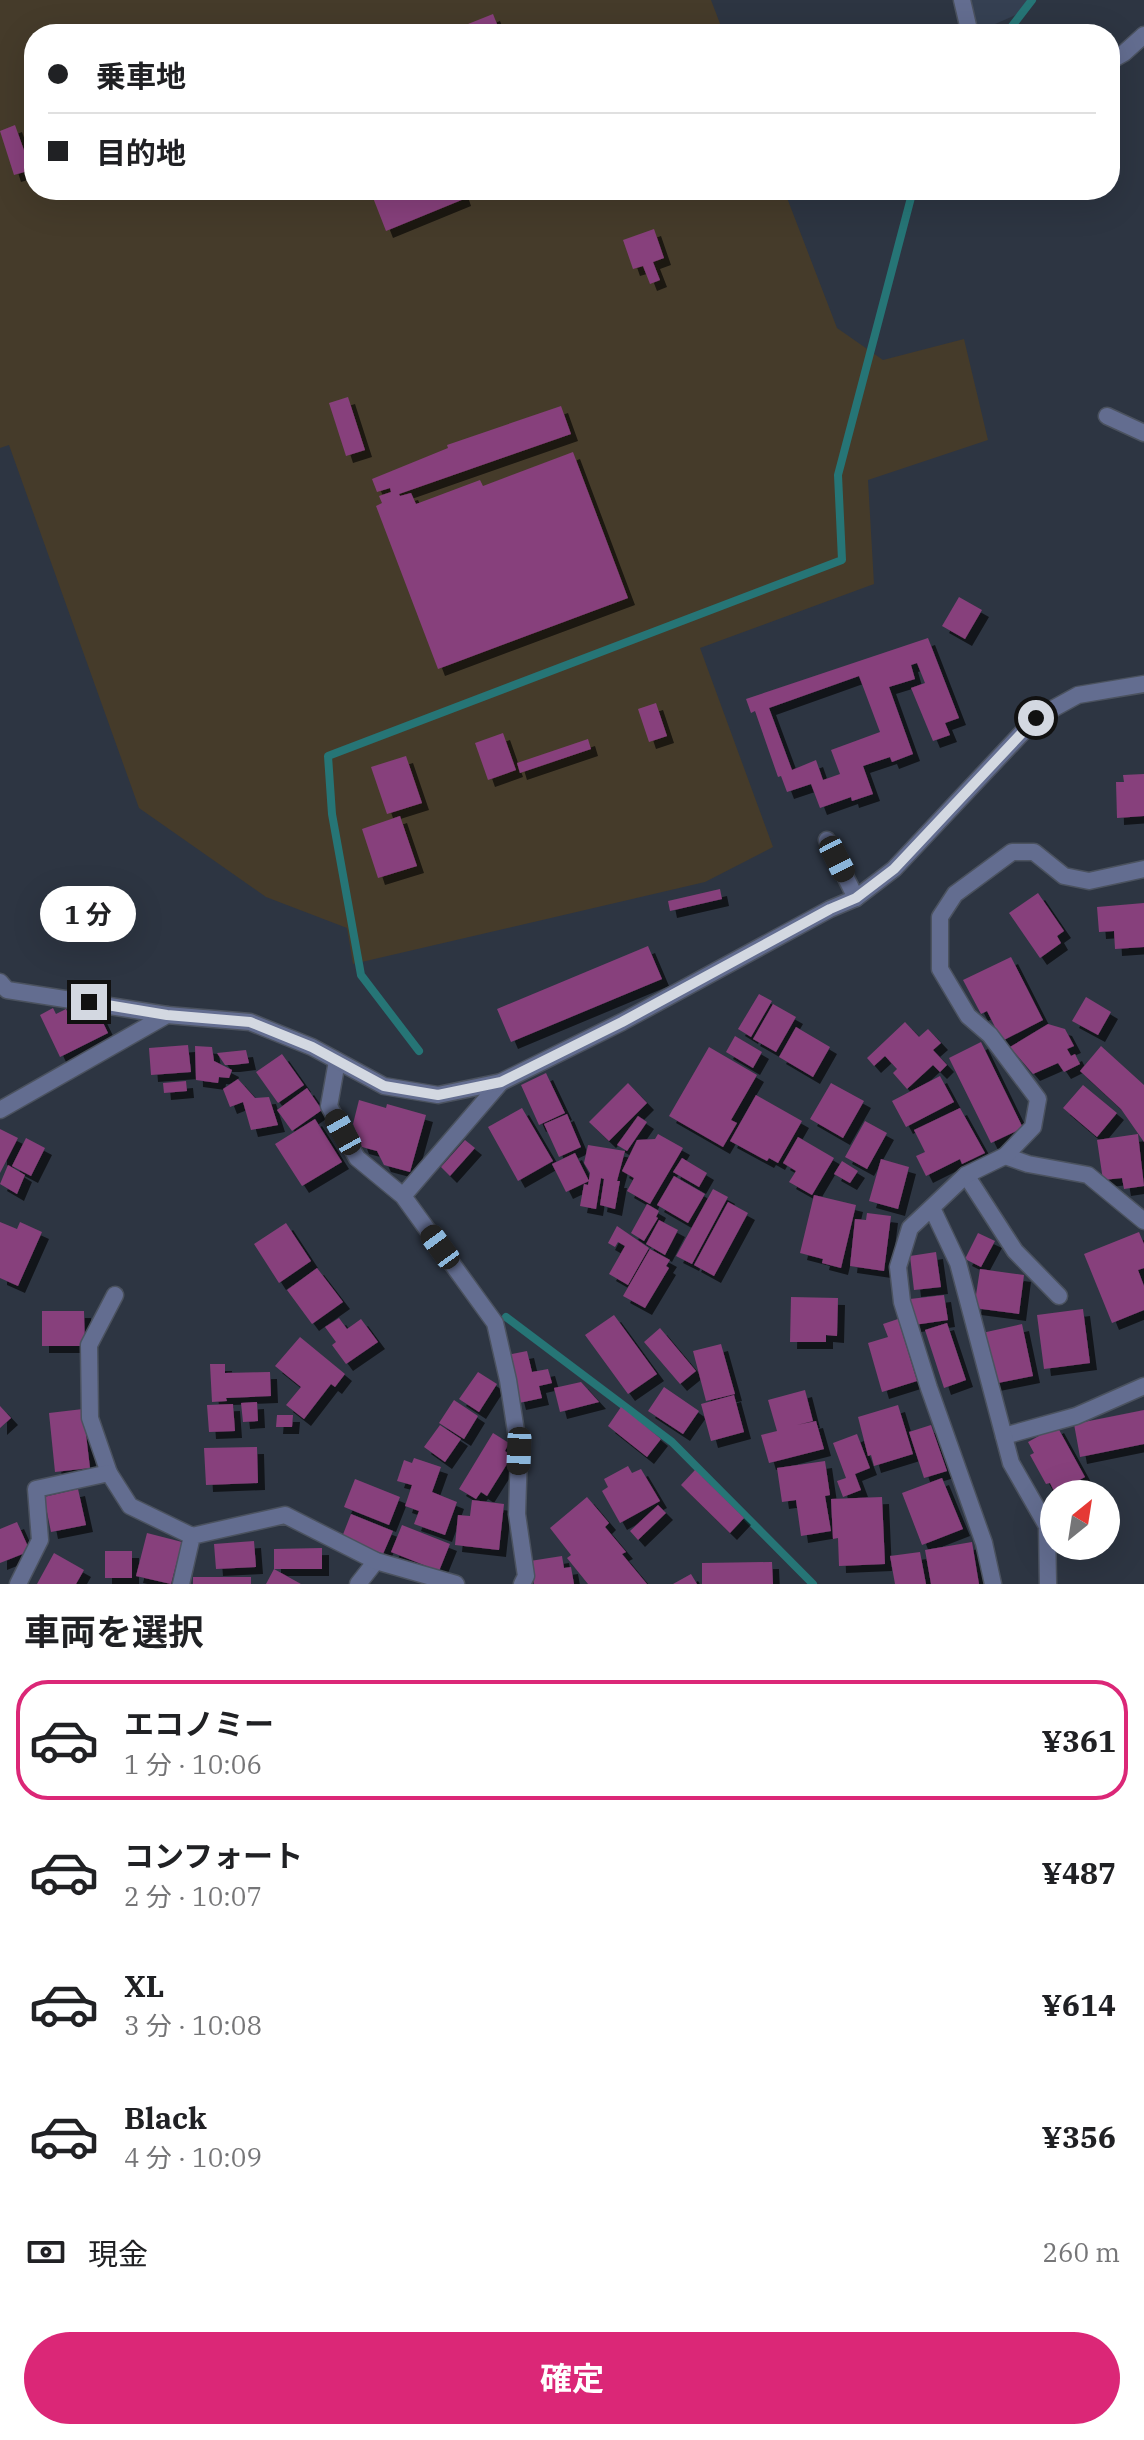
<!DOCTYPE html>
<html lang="ja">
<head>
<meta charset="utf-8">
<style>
  body { margin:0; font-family:"IBM Plex Serif","Noto Sans JP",serif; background:#f2f2f2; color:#202124; height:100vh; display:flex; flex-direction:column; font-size:30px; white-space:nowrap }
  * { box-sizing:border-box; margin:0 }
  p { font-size:26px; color:#757577 }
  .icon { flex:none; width:44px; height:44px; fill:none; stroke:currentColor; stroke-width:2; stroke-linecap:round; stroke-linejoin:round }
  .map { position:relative; height:1584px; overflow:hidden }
  .side { display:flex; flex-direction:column; background:#fff; flex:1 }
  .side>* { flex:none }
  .hud { position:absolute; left:24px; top:24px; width:1096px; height:176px; border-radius:32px; box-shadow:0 8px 32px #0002; display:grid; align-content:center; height:176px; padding:0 24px; background:#fff }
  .needle { width:52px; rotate:30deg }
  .tools { position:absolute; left:1040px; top:1480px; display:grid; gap:16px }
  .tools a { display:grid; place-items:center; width:80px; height:80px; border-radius:50%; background:#fff; box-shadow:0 8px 32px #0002; font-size:40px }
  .end { position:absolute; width:36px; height:36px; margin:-18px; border:10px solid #d3d8e1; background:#111; box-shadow:0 0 0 4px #111 }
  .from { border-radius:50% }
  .bubble { position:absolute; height:56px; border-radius:28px; background:#fff; box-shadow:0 8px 32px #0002; font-size:26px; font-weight:700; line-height:56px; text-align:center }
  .car { position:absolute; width:24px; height:48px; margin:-24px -12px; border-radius:10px; box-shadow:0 0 6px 2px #0007; background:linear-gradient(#222 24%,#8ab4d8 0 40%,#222 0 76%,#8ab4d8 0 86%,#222 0) }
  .hud b { display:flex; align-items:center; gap:28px; height:76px; font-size:30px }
  .hud b+b { border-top:2px solid #e0e0e0 }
  .hud i { width:20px; height:20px; background:#202124 }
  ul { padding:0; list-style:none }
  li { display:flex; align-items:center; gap:24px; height:120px; margin:0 16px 12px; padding:0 8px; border:4px solid transparent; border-radius:32px }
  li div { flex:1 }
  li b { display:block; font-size:30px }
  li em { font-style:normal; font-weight:700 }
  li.selected { border-color:#db2777 }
  li>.icon { width:72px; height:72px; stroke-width:1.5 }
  h2 { padding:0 24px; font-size:36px; line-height:96px }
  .pay { display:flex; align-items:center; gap:20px; height:88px; padding:0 24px; font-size:30px }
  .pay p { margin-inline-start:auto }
  .button { display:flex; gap:16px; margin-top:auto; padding:16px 24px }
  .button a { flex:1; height:92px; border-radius:48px; background:#db2777; color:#fff; font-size:32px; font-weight:700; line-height:92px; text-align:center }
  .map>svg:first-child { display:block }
  .built { fill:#354052 }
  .industrial { fill:#453b2a }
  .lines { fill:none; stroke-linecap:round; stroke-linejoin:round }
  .stream { stroke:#267576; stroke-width:8 }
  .building { fill:#87407b; fill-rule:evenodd; filter:url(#shadow) }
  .service-casing { stroke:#4b525f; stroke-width:19 }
  .minor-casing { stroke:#4b525f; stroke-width:19 }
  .tertiary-casing { stroke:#4b525f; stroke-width:19 }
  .service { stroke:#636d90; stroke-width:16 }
  .minor { stroke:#636d90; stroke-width:16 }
  .tertiary { stroke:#636d90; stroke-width:16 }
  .route { stroke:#d3d8e1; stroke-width:10 }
</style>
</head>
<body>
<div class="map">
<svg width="1144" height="1584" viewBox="0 0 1144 1584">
  <defs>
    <filter id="shadow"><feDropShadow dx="7" dy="7" stdDeviation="0" flood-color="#0009"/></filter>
  </defs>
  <rect width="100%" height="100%" fill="#2d3542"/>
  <path class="built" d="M 970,0 L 1030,0 L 1018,14 L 979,31 Z"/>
  <path class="industrial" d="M 0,0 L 711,0 L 724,34 L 34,34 L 34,190 L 784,190 L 837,328 L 883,360 L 964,339 L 988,440 L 868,480 L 874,584 L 700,648 L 773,847 L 705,882 L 353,964 L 347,928 L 266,897 L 139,808 L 9,445 L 0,448 Z"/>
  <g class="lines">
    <path class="stream" d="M 1006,34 L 1032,0
      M 419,1051 L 361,975 L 332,814 L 328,756 L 842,560 L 838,475 L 913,190
      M 506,1317 L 672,1442 L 813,1584"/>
  </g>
  <path class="building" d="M 493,14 L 501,34 L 443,34 Z
    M 15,125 L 31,170 L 14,175 L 0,131 Z
    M 370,190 L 461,190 L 464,199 L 386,231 Z
    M 654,229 L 664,258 L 653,262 L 660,280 L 650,284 L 643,266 L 633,269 L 623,240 Z
    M 348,397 L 365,450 L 346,456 L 329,403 Z
    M 561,406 L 571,434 L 399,494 L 400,496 L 411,493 L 416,504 L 480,480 L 483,486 L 573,452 L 628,598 L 438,669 L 376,506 L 382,503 L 379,496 L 391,492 L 390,488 L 377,492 L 372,479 L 448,448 L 447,445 Z
    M 959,597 L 982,610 L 965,639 L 942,626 Z
    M 928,638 L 959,718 L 945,723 L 950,735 L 933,741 L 911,688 L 925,683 L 917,663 L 911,665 L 915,679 L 889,687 L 913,754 L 892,762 L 890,757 L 863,766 L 873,794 L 852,801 L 851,797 L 820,808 L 811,784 L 787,792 L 781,776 L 778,777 L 755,711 L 751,713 L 746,699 ZM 859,676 L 880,732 L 831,750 L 840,774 L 823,780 L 816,760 L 792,770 L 769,708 Z
    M 656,703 L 667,736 L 649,742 L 638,709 Z
    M 503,733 L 516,770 L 488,780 L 475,743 Z
    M 588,739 L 591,749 L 520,773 L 517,763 Z
    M 406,756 L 422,803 L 387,814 L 371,767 Z
    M 1144,774 L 1144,816 L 1117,818 L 1116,782 L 1124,782 L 1123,775 Z
    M 400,816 L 417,866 L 378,878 L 362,829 Z
    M 720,889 L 722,899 L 670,911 L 668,901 Z
    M 1038,893 L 1064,931 L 1057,936 L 1061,943 L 1040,958 L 1009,913 Z
    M 1144,903 L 1144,947 L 1115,949 L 1114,931 L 1099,932 L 1097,907 Z
    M 648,946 L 662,979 L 511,1042 L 497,1009 Z
    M 1011,957 L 1043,1020 L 1002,1041 L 987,1011 L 981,1014 L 963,980 Z
    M 759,994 L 772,1001 L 751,1037 L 738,1029 Z
    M 1086,997 L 1111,1012 L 1098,1035 L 1072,1021 Z
    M 773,1004 L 796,1017 L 776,1052 L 753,1039 Z
    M 53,1008 L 56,1014 L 66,1009 L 73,1023 L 97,1010 L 108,1033 L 60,1057 L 40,1015 Z
    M 905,1022 L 919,1037 L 928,1029 L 941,1043 L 933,1050 L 947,1065 L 940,1072 L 933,1065 L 907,1089 L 893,1073 L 897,1069 L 885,1056 L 874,1066 L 867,1058 Z
    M 1048,1024 L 1065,1029 L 1074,1046 L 1067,1049 L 1071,1056 L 1075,1054 L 1080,1064 L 1064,1072 L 1058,1063 L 1033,1074 L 1010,1047 Z
    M 796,1027 L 830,1047 L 813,1077 L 779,1057 Z
    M 735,1036 L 762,1052 L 753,1068 L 726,1052 Z
    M 981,1042 L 1023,1128 L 991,1143 L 949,1058 Z
    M 188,1045 L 191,1072 L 151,1075 L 149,1048 Z
    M 195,1046 L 212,1047 L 214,1061 L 232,1070 L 229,1078 L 219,1077 L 218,1083 L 196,1080 Z
    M 1101,1046 L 1144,1085 L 1144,1142 L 1121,1109 L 1080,1071 Z
    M 709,1047 L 757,1075 L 731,1120 L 737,1123 L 723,1147 L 669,1116 Z
    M 246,1050 L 249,1063 L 233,1065 L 225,1065 L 217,1053 Z
    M 282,1054 L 304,1085 L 278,1103 L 256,1072 Z
    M 546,1073 L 565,1113 L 539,1125 L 521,1085 Z
    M 940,1076 L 954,1102 L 906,1127 L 892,1101 Z
    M 238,1079 L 255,1098 L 269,1097 L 278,1125 L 251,1130 L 243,1102 L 230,1107 L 223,1089 Z
    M 186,1081 L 187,1091 L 164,1093 L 163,1083 Z
    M 628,1083 L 647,1103 L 609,1141 L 589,1122 Z
    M 831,1083 L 864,1101 L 843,1138 L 810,1119 Z
    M 1083,1085 L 1117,1113 L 1097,1137 L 1063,1108 Z
    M 307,1088 L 322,1110 L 292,1131 L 277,1110 Z
    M 756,1095 L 802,1121 L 778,1163 L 769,1158 L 767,1161 L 730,1141 Z
    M 359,1100 L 386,1108 L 387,1104 L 426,1115 L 410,1172 L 384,1165 L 377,1151 L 362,1147 L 353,1124 Z
    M 522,1108 L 553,1161 L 518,1181 L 488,1127 Z
    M 960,1108 L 985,1153 L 962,1164 L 960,1159 L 926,1176 L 916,1156 L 925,1152 L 914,1130 Z
    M 567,1114 L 581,1147 L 559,1157 L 544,1124 Z
    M 638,1116 L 647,1122 L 627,1151 L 617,1145 Z
    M 315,1119 L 342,1162 L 302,1186 L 275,1144 Z
    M 865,1121 L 887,1133 L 867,1169 L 845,1157 Z
    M 0,1129 L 18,1138 L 0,1173 Z
    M 658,1134 L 683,1148 L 650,1204 L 627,1191 L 634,1178 L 622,1171 L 637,1140 L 655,1139 Z
    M 1138,1134 L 1144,1186 L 1124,1189 L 1122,1178 L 1103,1180 L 1097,1140 Z
    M 798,1137 L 834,1158 L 812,1195 L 789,1182 L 796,1171 L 783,1163 Z
    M 26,1138 L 45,1148 L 31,1176 L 12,1166 Z
    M 465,1140 L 475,1148 L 450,1176 L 441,1167 Z
    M 588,1145 L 625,1151 L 617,1181 L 620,1181 L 615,1209 L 600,1205 L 604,1179 L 601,1178 L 596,1209 L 580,1206 L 584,1184 L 588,1185 L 590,1173 L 584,1163 Z
    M 575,1153 L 589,1181 L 566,1192 L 552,1164 Z
    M 682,1158 L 707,1173 L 699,1187 L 673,1172 Z
    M 881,1159 L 909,1167 L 898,1209 L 869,1201 Z
    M 842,1161 L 858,1171 L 850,1183 L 834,1174 Z
    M 8,1165 L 25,1175 L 17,1194 L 0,1184 Z
    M 674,1176 L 705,1194 L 688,1223 L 657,1205 Z
    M 713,1189 L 728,1197 L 692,1264 L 676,1256 Z
    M 814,1195 L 856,1205 L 841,1268 L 822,1263 L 823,1259 L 800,1253 Z
    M 728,1202 L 748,1213 L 714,1276 L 694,1265 Z
    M 647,1204 L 659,1211 L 656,1217 L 658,1218 L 644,1241 L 631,1233 Z
    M 867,1213 L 891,1216 L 884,1271 L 850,1266 L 855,1219 L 866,1220 Z
    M 659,1220 L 678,1230 L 665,1255 L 646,1244 Z
    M 0,1222 L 17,1229 L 20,1222 L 42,1232 L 18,1286 L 0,1278 Z
    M 286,1223 L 311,1261 L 279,1283 L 254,1244 Z
    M 617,1226 L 649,1248 L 628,1285 L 609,1274 L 625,1246 L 618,1242 L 615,1247 L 608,1243 Z
    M 1139,1232 L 1144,1244 L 1144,1268 L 1138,1270 L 1144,1286 L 1144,1310 L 1112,1323 L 1084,1254 Z
    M 978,1233 L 995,1241 L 981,1267 L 965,1259 Z
    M 650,1249 L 670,1260 L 666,1266 L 669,1268 L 645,1308 L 623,1296 Z
    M 936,1252 L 941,1287 L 914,1290 L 910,1256 Z
    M 317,1268 L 343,1302 L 312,1324 L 287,1290 Z
    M 980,1269 L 1024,1275 L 1019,1314 L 974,1308 Z
    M 944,1295 L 948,1320 L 914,1325 L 910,1299 Z
    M 791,1297 L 838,1298 L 837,1336 L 826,1335 L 826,1342 L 790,1342 Z
    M 1083,1309 L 1090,1363 L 1044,1369 L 1037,1315 Z
    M 42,1311 L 84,1311 L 85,1346 L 42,1346 Z
    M 614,1315 L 657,1374 L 628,1394 L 585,1335 Z
    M 339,1318 L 347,1329 L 361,1319 L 378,1342 L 346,1364 L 332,1345 L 336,1342 L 325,1327 Z
    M 898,1319 L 917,1381 L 882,1392 L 868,1343 L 888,1337 L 883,1324 Z
    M 947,1323 L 966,1380 L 944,1388 L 925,1330 Z
    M 1022,1324 L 1033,1376 L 993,1384 L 982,1333 Z
    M 660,1328 L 696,1371 L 680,1384 L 644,1342 Z
    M 300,1337 L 345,1374 L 335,1387 L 331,1384 L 304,1419 L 286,1405 L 301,1387 L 275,1366 Z
    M 721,1344 L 735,1394 L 706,1401 L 693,1351 Z
    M 527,1351 L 532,1372 L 548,1369 L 552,1383 L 539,1386 L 542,1398 L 519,1403 L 507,1355 Z
    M 210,1364 L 225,1364 L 225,1373 L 270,1372 L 271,1396 L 226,1398 L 227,1401 L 212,1402 Z
    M 478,1372 L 497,1384 L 479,1412 L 459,1399 Z
    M 581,1382 L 599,1402 L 560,1412 L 554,1388 Z
    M 664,1387 L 699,1411 L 683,1434 L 648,1411 Z
    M 805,1390 L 813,1421 L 797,1425 L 816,1421 L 824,1449 L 769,1463 L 761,1435 L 777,1431 L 768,1400 Z
    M 734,1395 L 744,1432 L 711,1441 L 701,1404 Z
    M 454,1400 L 478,1416 L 464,1439 L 439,1423 Z
    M 257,1402 L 258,1421 L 243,1422 L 241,1403 Z
    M 233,1404 L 235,1431 L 209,1432 L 207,1405 Z
    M 898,1405 L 913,1454 L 874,1466 L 871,1455 L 868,1456 L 858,1417 Z
    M 0,1406 L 11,1418 L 0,1428 Z
    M 621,1407 L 661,1439 L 647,1457 L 608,1426 Z
    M 83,1409 L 90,1468 L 55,1472 L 49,1413 Z
    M 1144,1410 L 1144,1444 L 1080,1457 L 1074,1424 Z
    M 277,1415 L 293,1415 L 292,1427 L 276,1427 Z
    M 440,1425 L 461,1439 L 445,1462 L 424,1447 Z
    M 931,1425 L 947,1471 L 924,1478 L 909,1432 Z
    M 1057,1426 L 1085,1477 L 1055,1493 L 1050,1483 L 1046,1484 L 1030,1455 L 1034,1453 L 1028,1442 Z
    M 493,1433 L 509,1443 L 505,1451 L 512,1456 L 487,1496 L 481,1492 L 476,1499 L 459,1489 Z
    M 857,1434 L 870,1468 L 855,1474 L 861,1490 L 843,1497 L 837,1481 L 846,1478 L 833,1443 Z
    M 257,1447 L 258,1483 L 206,1485 L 204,1448 Z
    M 414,1458 L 441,1467 L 432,1492 L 457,1502 L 445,1535 L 414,1524 L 419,1511 L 405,1506 L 412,1485 L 397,1481 L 404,1460 L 412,1463 Z
    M 825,1461 L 830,1495 L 825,1496 L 831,1531 L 801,1536 L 796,1500 L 782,1502 L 777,1468 Z
    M 628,1466 L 632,1473 L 641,1469 L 660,1501 L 620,1523 L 602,1491 L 608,1487 L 604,1479 Z
    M 695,1470 L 744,1518 L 730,1533 L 681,1485 Z
    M 942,1478 L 963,1529 L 922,1545 L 902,1493 Z
    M 355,1479 L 400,1497 L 389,1525 L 344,1507 Z
    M 78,1489 L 86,1525 L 51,1532 L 44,1497 Z
    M 587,1497 L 609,1523 L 605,1527 L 626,1552 L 622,1554 L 647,1584 L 588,1584 L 567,1558 L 571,1555 L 550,1528 Z
    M 882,1497 L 885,1564 L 839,1566 L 838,1538 L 833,1539 L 831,1499 Z
    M 472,1500 L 504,1504 L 499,1550 L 455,1545 L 458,1515 L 470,1516 Z
    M 658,1505 L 666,1513 L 638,1540 L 630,1531 Z
    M 351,1514 L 393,1531 L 383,1554 L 342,1537 Z
    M 17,1522 L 30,1551 L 0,1563 L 0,1529 Z
    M 402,1525 L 450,1544 L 439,1571 L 391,1552 Z
    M 147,1533 L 182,1542 L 171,1584 L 136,1576 Z
    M 254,1541 L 256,1567 L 216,1569 L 214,1544 Z
    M 972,1542 L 979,1584 L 931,1584 L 925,1550 Z
    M 322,1548 L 322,1569 L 274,1569 L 274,1549 Z
    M 105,1551 L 132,1551 L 132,1578 L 105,1578 Z
    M 920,1552 L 926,1584 L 895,1584 L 890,1556 Z
    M 54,1553 L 84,1570 L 76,1584 L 37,1584 Z
    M 562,1556 L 564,1568 L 571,1567 L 574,1584 L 534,1584 L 530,1561 Z
    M 772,1562 L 773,1584 L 702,1584 L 702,1563 Z
    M 274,1569 L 301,1584 L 266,1584 Z
    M 691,1574 L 697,1584 L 673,1584 Z
    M 193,1577 L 251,1577 L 251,1584 L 193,1584 Z"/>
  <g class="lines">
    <defs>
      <path id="service" d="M 1107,416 L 1144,433
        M 827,840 L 856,898
        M 1005,1156 L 1028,1164 L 1088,1175 L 1144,1221
        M 966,1175 L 1015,1251 L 1059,1296
        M 1004,1436 L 1076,1416 L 1144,1386
        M 109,1473 L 90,1418 L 89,1345 L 115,1295
        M 358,1584 L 376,1561"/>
      <path id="minor" d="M 962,0 L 970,34
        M 1110,61 L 1124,53 L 1144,35
        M 0,982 L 7,990 L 167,1015
        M 337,1061 L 329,1106 L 357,1158 L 403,1196 L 495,1323 L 508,1380 L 519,1451 L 517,1514 L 526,1576 L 522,1584
        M 403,1196 L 501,1082
        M 932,1208 L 958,1263 L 1011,1463 L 1047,1526 L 1048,1584
        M 18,1584 L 40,1540 L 36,1489 L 109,1473 L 130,1506 L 192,1536 L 285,1515 L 376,1561 L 456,1584
        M 181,1584 L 192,1536
        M 993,1584 L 984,1543 L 929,1388 L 902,1302 L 898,1267 L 910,1228 L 966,1175 L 1005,1156 L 1033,1127 L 1038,1099 L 990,1035 L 968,1016 L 940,969 L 940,917 L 955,894 L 1012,852 L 1034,852 L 1064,876 L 1089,881 L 1144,869"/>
      <path id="tertiary" d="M 0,1110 L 167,1015 L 250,1022 L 312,1047 L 384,1086 L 438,1095 L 501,1082 L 622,1022 L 830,909 L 856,898 L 894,869 L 1036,718 L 1078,695 L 1144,684"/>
    </defs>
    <use href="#service" class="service-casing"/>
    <use href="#minor" class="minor-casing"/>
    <use href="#tertiary" class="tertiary-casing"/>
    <use href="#service" class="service"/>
    <use href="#minor" class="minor"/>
    <use href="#tertiary" class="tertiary"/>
  </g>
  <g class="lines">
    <path class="route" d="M 89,1002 L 167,1015 L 250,1022 L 312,1047 L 384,1086 L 438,1095 L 501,1082 L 622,1022 L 830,909 L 856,898 L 894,869 L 1036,718"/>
  </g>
</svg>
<div class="tools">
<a><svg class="needle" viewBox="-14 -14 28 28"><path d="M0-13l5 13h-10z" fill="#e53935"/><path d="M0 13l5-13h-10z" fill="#757577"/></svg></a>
</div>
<i class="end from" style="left:1036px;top:718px"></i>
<i class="end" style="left:89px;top:1002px"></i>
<div class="bubble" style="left:40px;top:886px;width:96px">1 分</div>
<i class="car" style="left:837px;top:859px;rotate:153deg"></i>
<i class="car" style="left:343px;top:1132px;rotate:331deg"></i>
<i class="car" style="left:440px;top:1247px;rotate:324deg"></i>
<i class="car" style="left:519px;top:1451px;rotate:182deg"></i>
<div class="hud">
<b><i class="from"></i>乗車地</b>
<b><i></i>目的地</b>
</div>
</div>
<section class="side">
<h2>車両を選択</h2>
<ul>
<li class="selected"><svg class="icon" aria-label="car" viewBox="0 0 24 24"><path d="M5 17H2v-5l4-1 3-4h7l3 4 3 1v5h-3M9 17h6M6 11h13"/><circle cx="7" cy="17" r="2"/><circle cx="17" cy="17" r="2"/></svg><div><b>エコノミー</b><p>1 分 · 10:06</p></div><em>¥361</em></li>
<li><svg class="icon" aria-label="car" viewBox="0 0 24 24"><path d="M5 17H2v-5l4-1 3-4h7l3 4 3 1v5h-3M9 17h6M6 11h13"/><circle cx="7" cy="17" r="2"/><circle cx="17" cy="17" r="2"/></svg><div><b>コンフォート</b><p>2 分 · 10:07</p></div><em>¥487</em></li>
<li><svg class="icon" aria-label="car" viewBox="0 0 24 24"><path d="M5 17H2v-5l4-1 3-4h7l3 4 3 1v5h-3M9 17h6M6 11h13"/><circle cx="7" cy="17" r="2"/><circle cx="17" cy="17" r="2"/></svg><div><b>XL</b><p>3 分 · 10:08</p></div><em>¥614</em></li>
<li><svg class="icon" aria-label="car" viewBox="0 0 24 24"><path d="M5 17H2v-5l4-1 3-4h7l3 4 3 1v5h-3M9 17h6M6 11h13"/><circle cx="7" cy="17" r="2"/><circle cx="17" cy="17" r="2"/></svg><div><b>Black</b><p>4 分 · 10:09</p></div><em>¥356</em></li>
</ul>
<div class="pay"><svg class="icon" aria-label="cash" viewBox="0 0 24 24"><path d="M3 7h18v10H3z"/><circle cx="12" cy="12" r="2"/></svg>現金<p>260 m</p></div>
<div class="button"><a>確定</a></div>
</section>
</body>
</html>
